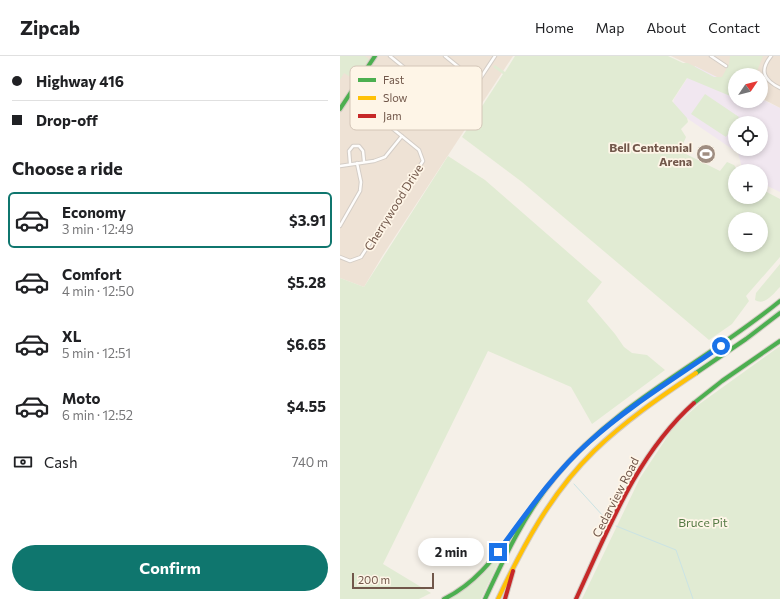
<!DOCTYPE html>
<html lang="en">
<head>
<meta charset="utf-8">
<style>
  body { margin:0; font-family:Commissioner,sans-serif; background:#f2f2f2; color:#202124; height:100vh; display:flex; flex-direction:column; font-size:15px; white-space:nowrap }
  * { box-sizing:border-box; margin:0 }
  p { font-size:13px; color:#757577 }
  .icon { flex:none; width:22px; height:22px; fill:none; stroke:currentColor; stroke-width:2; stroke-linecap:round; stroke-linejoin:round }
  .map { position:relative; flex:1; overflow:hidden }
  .details { display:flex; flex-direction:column; background:#fff; width:340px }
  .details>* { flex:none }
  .hud { display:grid; align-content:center; height:88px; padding:0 12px; background:#fff }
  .needle { width:26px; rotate:55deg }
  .buttons { position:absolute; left:388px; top:12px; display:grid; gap:8px }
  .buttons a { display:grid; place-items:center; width:40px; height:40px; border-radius:50%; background:#fff; box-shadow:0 2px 6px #0003; font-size:20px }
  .scale { position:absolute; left:12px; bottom:10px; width:82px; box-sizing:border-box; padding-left:4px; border:2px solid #71574a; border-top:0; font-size:11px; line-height:14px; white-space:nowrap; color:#71574a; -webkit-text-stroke:3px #fef5e7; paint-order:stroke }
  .end { position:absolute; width:18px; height:18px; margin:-9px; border:5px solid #1a73e8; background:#fff; box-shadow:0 0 0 2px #fff }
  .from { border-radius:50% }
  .bubble { position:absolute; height:28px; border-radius:14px; background:#fff; box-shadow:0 2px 6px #0003; font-size:13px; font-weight:700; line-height:28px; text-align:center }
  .hud b { display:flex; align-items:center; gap:14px; height:38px; font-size:15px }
  .hud b+b { border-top:1px solid #e0e0e0 }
  .hud i { width:10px; height:10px; background:#202124 }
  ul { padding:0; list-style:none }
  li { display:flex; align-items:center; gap:12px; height:56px; margin:0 8px 6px; padding:0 4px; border:2px solid transparent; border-radius:6px }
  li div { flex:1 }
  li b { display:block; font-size:15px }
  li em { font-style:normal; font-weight:700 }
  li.current { border-color:#0f766e }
  li>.icon { width:36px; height:36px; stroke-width:1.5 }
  h2 { padding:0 12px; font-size:18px; line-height:48px }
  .pay { display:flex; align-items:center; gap:10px; height:44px; padding:0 12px; font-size:15px }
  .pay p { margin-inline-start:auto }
  .action { display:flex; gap:8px; margin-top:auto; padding:8px 12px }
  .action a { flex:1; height:46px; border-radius:24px; background:#0f766e; color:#fff; font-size:16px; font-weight:700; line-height:46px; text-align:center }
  header { display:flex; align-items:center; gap:24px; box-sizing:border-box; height:56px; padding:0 20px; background:#fff; border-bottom:1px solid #e0e0e0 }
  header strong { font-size:19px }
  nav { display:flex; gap:22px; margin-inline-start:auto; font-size:14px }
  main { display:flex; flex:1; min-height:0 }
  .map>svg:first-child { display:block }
  .residential { fill:#eee2d5 }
  .education { fill:#f1e7f0; fill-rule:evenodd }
  .green { fill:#e1ebd3; fill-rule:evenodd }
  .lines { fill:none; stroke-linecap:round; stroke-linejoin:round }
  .stream { stroke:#cae3e4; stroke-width:1 }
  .street-casing { stroke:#d4cdc6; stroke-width:4.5 }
  .fast-casing { stroke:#d4ccc4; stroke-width:6 }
  .slow-casing { stroke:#d4ccc4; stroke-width:6 }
  .jam-casing { stroke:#d4ccc4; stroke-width:6 }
  .street { stroke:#fefdfc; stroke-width:2.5 }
  .fast { stroke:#4caf50; stroke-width:4 }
  .slow { stroke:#ffc107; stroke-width:4 }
  .jam { stroke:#c62828; stroke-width:4 }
  .route { stroke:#1a73e8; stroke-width:5 }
  .labels { text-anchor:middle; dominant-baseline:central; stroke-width:3.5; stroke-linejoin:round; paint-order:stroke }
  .poi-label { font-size:12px; font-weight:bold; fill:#71574a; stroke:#fef5e7; text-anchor:end }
  .street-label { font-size:12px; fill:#71574a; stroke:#fef5e7 }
  .park-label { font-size:12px; fill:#567b45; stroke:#fef5e7 }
  .key { fill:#fef5e7; stroke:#d4c6b8; stroke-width:1 }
  .key-label { font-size:11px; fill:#71574a }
</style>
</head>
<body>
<header>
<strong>Zipcab</strong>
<nav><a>Home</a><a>Map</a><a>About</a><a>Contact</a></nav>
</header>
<main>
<section class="details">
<div class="hud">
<b><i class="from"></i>Highway 416</b>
<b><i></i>Drop-off</b>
</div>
<h2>Choose a ride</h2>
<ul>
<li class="current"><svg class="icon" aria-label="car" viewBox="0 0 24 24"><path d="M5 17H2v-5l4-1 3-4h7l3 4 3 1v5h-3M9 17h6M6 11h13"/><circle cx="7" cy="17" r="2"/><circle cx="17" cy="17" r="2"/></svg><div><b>Economy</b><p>3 min · 12:49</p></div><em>$3.91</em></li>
<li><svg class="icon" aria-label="car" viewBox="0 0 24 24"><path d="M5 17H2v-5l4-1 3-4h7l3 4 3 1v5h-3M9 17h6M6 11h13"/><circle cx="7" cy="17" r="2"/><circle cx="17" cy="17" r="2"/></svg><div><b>Comfort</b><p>4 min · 12:50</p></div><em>$5.28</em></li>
<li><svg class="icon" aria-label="car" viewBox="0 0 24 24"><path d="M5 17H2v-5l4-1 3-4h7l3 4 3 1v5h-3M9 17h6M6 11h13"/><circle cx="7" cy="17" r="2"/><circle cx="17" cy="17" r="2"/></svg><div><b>XL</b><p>5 min · 12:51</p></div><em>$6.65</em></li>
<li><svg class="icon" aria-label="car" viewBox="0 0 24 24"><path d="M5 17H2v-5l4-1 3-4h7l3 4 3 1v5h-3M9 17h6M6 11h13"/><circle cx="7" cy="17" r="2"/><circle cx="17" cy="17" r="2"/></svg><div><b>Moto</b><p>6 min · 12:52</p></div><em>$4.55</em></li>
</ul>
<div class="pay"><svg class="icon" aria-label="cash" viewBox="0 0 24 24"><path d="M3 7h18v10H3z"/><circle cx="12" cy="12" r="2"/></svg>Cash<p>740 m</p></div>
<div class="action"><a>Confirm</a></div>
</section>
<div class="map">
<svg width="440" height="543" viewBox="0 0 440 543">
  <rect width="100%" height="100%" fill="#f5f0e8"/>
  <path class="residential" d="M 0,0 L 173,0 L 43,199 L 24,231 L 0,222 Z
    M 331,0 L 440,0 L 440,52 L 421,42 L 421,19 L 395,19 L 395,30 Z"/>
  <path class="education" d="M 355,10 L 395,30 L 395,45 L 421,45 L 421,43 L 440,52 L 440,136 L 421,127 L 421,115 L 403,115 L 398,97 L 332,52 L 334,43 ZM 395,67 L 421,67 L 421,93 L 395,93 Z"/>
  <path class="green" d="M 0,0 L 25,0 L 29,3 L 15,24 L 4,17 L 0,24 Z
    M 175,0 L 328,0 L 343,7 L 348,7 L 374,21 L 382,21 L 389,8 L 390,0 L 423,0 L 417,15 L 419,19 L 395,19 L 395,42 L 347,22 L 332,45 L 347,62 L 348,66 L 341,73 L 346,81 L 340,95 L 380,115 L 387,106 L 394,109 L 398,115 L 395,115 L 395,141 L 421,141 L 421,133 L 440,143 L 440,201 L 406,240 L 409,245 L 392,268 L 369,284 L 182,126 L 122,81 L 163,18 L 153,11 L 155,9 L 165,16 ZM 395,163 L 421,163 L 421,189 L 395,189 Z
    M 365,38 L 399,61 L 386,81 L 351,58 Z
    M 108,100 L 145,124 L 262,226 L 247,245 L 275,278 L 284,291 L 292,297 L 307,299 L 325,314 L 252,368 L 231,331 L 148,295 L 43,508 L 91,537 L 79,543 L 0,543 L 0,222 L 24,231 Z
    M 440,208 L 440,231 C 433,238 425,250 415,244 L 416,237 Z
    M 440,290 L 440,543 L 242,543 L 300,422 L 333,372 L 358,349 Z
    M 168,486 L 141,543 L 108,543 C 135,530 150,510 168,486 Z"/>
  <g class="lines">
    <path class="stream" d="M 234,428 L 264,461
      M 276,470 L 336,494 L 353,543"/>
    <defs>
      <path id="street" d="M 50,0 L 110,49 L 117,51 L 126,44 L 155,0
        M 105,0 L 137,26
        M 371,0 L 386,10
        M 431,0 C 419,15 424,24 440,32
        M 10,107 L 9,95 L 13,90 L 19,90 L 23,95 L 24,105
        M 0,110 L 34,105 L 45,101 L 62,80
        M 0,170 L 20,135 L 21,126 L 17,107
        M 0,201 L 10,205 L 21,201 L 83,105 L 79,94 L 10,38"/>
      <path id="fast" d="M 0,53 L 35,0
        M 356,317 L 406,283 L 440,257
        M 354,347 L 382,325 L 440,285
        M 104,543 C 139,526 158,496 181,466
        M 145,543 C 165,500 185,457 216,420 C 277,346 367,305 440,245"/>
      <path id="slow" d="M 158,543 C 183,490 211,437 254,395 C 285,365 320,341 356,317"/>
      <path id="jam" d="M 165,543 L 173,515
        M 236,543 C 268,474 296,399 354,347"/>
    </defs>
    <use href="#street" class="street-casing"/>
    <use href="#fast" class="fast-casing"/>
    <use href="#slow" class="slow-casing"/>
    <use href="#jam" class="jam-casing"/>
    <use href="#street" class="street"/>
    <use href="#fast" class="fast"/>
    <use href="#slow" class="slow"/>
    <use href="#jam" class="jam"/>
  </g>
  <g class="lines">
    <path class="route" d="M 158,496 C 186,458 214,417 249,386 C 290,349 337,321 381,290"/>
  </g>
  <defs>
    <symbol id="stadium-disc" viewBox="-11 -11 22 22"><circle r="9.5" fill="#9f8d81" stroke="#fef5e7"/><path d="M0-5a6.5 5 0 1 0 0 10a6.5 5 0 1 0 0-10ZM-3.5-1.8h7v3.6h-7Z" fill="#fff"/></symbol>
  </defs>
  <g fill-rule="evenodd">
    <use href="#stadium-disc" x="355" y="87" width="22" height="22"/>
  </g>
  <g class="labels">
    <g class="poi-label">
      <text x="352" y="91">Bell Centennial<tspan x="352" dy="14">Arena</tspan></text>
    </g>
    <g class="street-label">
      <text transform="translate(53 151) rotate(-58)">Cherrywood Drive</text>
      <text transform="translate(275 441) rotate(-63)">Cedarview Road</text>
    </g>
    <g class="park-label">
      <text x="363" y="466">Bruce Pit</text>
    </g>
  </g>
  <rect x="10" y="10" width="132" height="64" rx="6" class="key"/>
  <rect x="18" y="22" width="18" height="4" fill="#4caf50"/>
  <rect x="18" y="40" width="18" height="4" fill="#ffc107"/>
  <rect x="18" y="58" width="18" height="4" fill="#c62828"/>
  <g class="key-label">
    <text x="43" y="28">Fast</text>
    <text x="43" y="46">Slow</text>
    <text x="43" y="64">Jam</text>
  </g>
</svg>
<div class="buttons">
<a><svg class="needle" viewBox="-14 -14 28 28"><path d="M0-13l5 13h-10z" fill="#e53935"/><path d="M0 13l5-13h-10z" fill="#757577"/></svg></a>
<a><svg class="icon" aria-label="locate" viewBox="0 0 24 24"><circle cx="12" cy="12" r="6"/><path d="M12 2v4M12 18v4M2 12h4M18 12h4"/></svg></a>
<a>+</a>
<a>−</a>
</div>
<div class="scale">200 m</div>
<i class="end from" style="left:381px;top:290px"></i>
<i class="end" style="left:158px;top:496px"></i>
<div class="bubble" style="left:78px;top:482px;width:66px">2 min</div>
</div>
</main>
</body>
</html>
